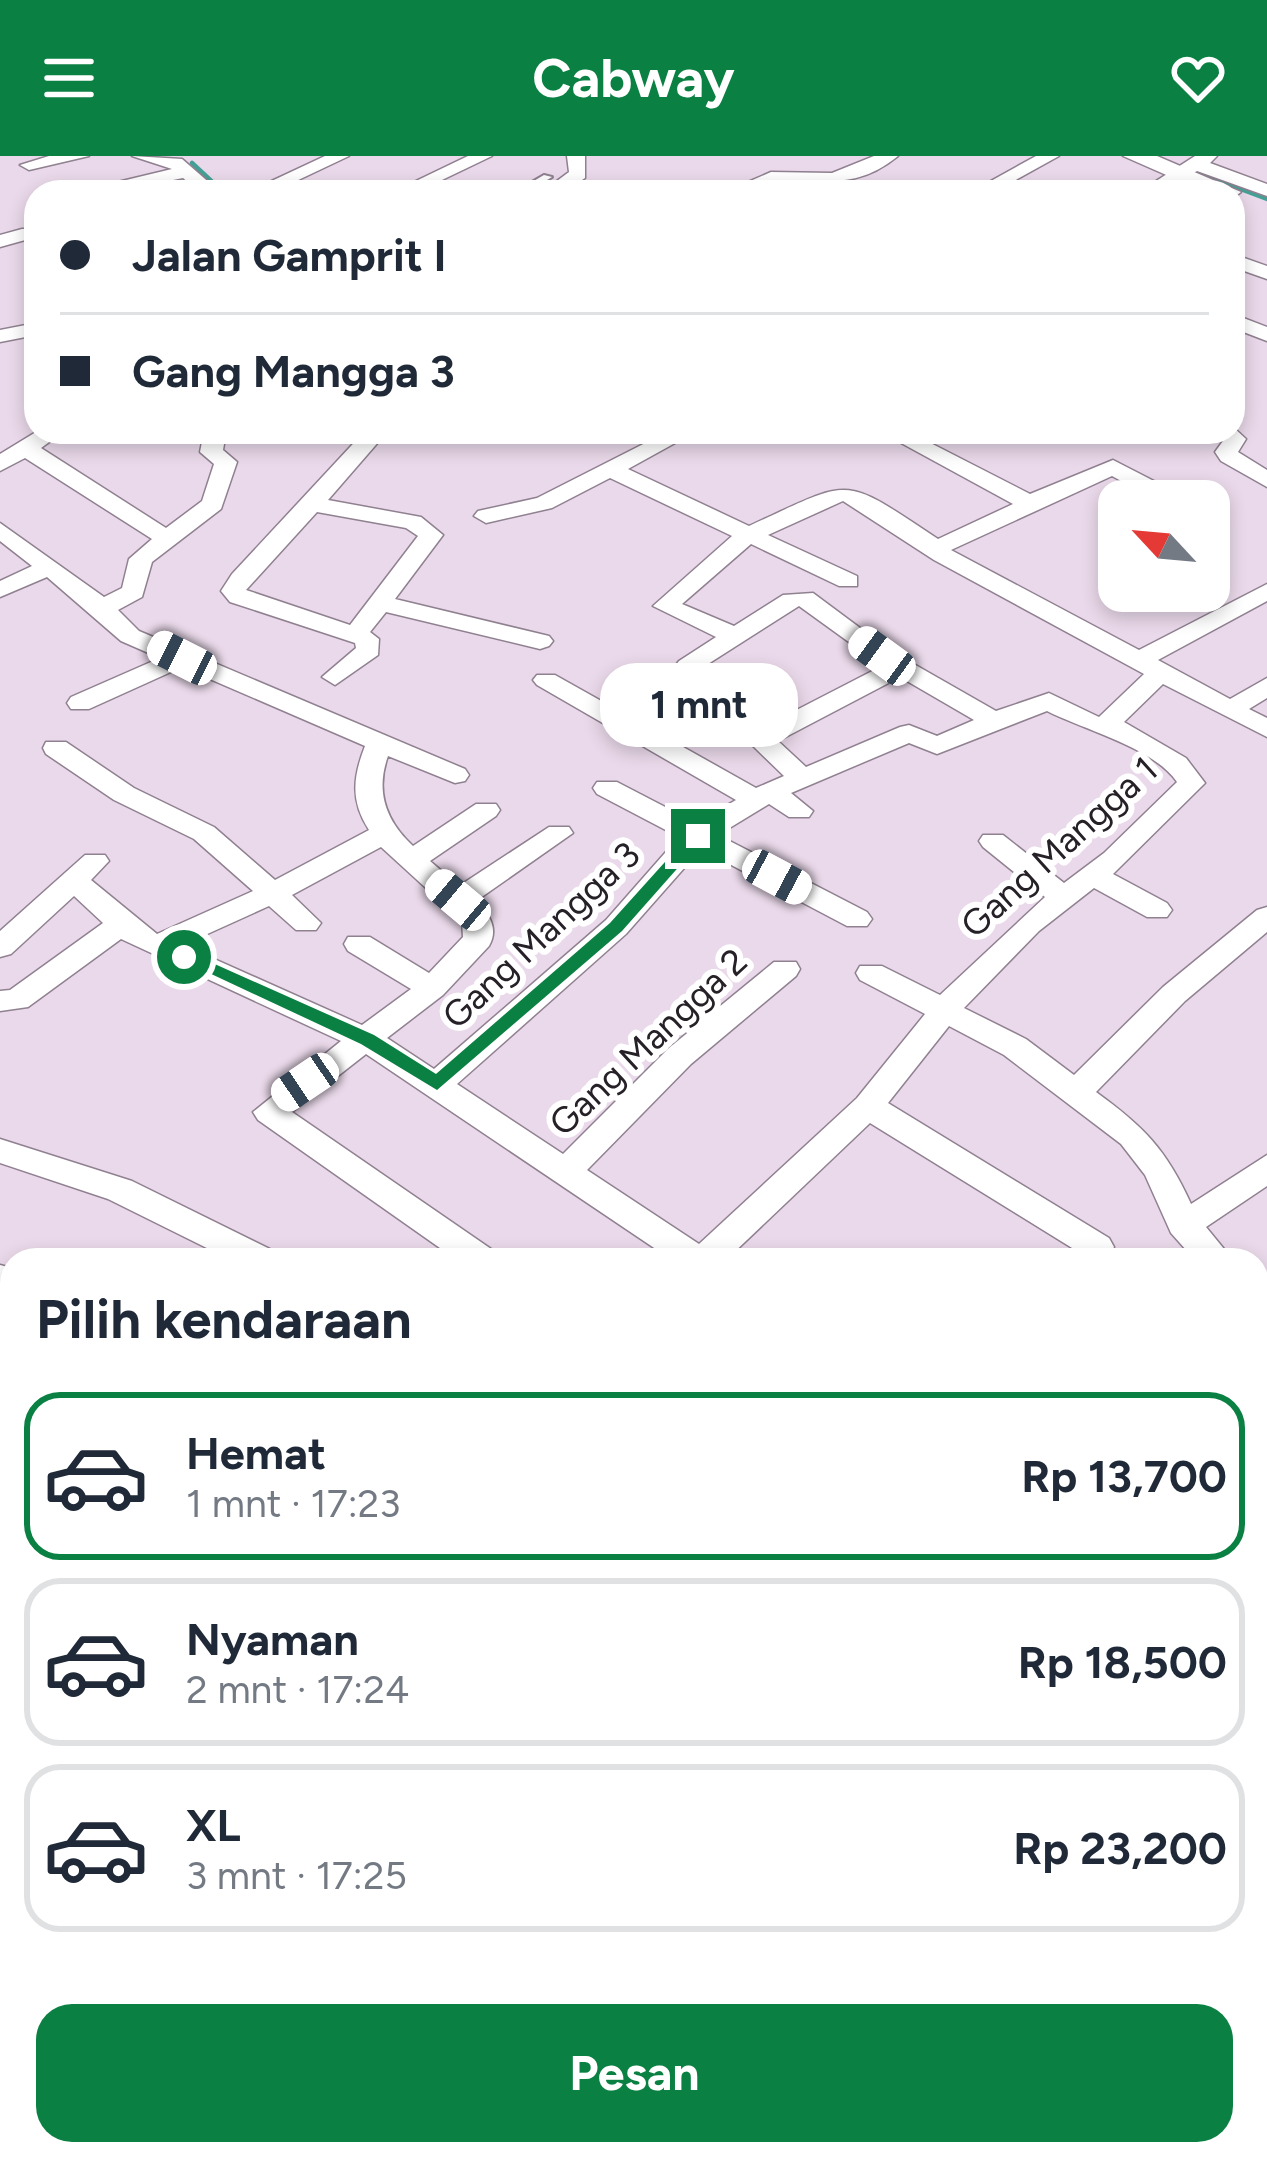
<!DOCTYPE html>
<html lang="id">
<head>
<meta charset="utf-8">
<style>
  body { margin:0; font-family:Figtree,sans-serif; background:#f2f2f3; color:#1f2937; height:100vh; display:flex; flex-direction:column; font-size:45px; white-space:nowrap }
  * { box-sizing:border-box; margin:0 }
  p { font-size:39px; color:#747a83 }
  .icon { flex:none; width:66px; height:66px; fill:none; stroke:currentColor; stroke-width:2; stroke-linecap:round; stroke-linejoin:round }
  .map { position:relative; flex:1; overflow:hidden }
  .side { position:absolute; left:0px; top:1092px; width:1269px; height:918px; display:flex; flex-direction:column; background:#fff; border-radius:36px 36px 0 0; box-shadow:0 6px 18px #0003 }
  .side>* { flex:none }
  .banner { position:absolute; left:24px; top:24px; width:1221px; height:264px; border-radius:36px; box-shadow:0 6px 18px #0003; display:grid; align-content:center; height:264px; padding:0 36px; background:#fff }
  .needle { width:78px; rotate:296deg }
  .buttons { position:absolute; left:1098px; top:324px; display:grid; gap:24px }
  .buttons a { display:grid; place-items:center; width:132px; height:132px; border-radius:24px; background:#fff; box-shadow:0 6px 18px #0003; font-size:60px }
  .end { position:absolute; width:54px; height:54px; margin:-27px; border:15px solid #0b8043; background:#fff; box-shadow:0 0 0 6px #fff }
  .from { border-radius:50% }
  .bubble { position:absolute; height:84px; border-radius:36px; background:#fff; box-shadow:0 6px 18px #0003; font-size:39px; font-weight:700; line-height:84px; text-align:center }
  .car { position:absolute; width:36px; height:72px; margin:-36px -18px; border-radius:15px; box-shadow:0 0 9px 3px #0007; background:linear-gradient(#fff 24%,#345 0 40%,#fff 0 76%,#345 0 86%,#fff 0) }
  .banner b { display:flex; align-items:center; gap:42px; height:114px; font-size:45px }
  .banner b+b { border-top:3px solid #e0e1e3 }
  .banner i { width:30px; height:30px; background:#1f2937 }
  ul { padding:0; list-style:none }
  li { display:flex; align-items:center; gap:36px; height:168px; margin:0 24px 18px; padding:0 12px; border:6px solid #e0e1e3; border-radius:36px }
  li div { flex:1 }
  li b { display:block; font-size:45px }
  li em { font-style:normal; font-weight:700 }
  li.current { border-color:#0b8043 }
  li>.icon { width:108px; height:108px; stroke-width:1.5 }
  h2 { padding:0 36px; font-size:54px; line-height:144px }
  .action { display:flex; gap:24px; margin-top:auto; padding:24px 36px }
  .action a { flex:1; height:138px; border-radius:36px; background:#0b8043; color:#fff; font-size:48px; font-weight:700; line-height:138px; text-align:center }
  header { display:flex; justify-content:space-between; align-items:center; height:156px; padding:0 36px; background:#0b8043; color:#fff; font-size:54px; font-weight:700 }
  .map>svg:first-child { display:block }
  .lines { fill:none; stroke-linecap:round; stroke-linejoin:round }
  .stream { stroke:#44a096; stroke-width:4.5 }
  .canal { fill:#51d7c6; fill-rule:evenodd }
  .lane-casing { stroke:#908191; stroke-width:4 }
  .street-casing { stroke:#908191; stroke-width:3 }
  .secondary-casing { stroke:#908191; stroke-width:3 }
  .lane { fill:#fff; fill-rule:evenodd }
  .street { fill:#fff; fill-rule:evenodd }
  .secondary { fill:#fff; fill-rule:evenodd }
  .route { fill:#0b8043 }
  .labels { text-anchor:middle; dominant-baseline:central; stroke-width:12; stroke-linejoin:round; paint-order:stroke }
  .street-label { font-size:36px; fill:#262027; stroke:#fff }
</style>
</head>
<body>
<header><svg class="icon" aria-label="menu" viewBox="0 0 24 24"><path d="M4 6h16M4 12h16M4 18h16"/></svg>Cabway<svg class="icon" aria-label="heart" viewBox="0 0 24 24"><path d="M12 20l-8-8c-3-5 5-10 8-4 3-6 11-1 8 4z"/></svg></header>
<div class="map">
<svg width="1267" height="2010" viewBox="0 0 1267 2010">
  <rect width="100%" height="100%" fill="#ead9ea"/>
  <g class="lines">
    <path class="stream" d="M 192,7 L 223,36
      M 1190,14 L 1267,43"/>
    <path class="canal" d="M 1257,1943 L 1267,1947 L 1267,1989 L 1257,1985 Z"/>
    <defs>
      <path id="lane" d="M 544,19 L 552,21 L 527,36 L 515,36 Z"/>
      <path id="street" d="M 49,0 L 89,0 L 29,14 L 20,9 Z
        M 132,0 L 182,3 L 220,36 L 200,36 L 183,22 L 113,36 L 76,36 L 172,13 Z
        M 325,0 L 349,0 L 273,36 L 248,36 Z
        M 468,0 L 492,0 L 417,36 L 393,36 Z
        M 567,0 L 585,0 L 585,22 L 564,36 L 542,36 L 569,16 Z
        M 874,0 L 898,0 C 850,39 819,18 771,28 C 754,32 743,36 725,36 L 771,16 L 832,17 Z
        M 1036,0 L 1059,0 L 994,36 L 971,36 Z
        M 1195,0 L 1217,0 L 1210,7 L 1267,28 L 1267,40 L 1197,15 L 1161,36 L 1139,36 Z
        M 22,73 L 36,73 L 36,81 L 0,91 L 0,79 Z
        M 1233,98 L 1267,110 L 1267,123 L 1233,111 Z
        M 1233,158 L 1267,171 L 1267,185 L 1233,172 Z
        M 36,167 L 36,179 L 0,186 L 0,174 Z
        M 1233,271 L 1246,283 L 1238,296 L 1267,314 L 1267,331 L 1221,305 L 1215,296 L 1223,285 L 1214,276 L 1233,276 Z
        M 36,276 L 63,276 L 41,292 L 166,372 L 202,345 L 214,308 L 200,296 L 204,276 L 226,276 L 223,294 L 237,306 L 221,353 L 152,406 L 142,441 L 118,454 L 139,475 L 465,613 L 469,619 L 465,625 L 455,627 L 388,600 C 375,636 386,665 413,690 L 476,648 L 496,648 L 500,654 L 496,660 L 430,705 L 459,730 L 549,671 L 569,671 L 573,677 L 476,745 C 489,757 499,773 489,790 L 443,839 L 387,882 L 434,913 L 606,764 L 679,681 L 597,638 L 593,632 L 597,626 L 617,626 L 696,667 L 736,644 L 537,529 L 533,524 L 537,519 L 555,519 L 756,632 L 784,620 L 752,589 L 748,583 L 752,577 L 882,510 L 799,450 L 697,515 L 679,515 L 675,510 L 679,505 L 716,481 L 653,450 L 732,380 L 610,322 L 552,352 L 486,367 L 474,360 L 478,355 L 537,342 L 667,276 L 695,276 L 628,313 L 749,370 C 854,322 840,318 938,383 L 1013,348 L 881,276 L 909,276 L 1030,338 L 1113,304 L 1183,340 L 1187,345 L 1158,345 L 1112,320 L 951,394 L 1139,494 L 1267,428 L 1267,445 L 1158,504 L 1230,543 L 1267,522 L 1267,542 L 1249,553 L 1267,562 L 1267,581 L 1163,528 L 1124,566 L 1186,602 L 1205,627 L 1113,718 L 1167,747 L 1172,754 L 1167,761 L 1147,761 L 1094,732 L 1039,775 L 964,852 L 1026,883 L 1074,919 L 1163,831 L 1257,754 L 1267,751 L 1267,776 L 1185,845 L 1096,936 C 1144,971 1166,993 1191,1048 L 1267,999 L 1267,1030 L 1206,1071 L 1233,1104 L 1195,1104 L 1171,1077 L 1145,1019 L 1121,988 L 1004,899 L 949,870 L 888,947 L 1109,1082 L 1114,1091 L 1109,1100 L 1097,1104 L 1085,1100 L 870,967 L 726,1104 L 672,1104 L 366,898 L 292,956 L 494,1095 L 499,1104 L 457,1104 L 258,964 L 253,956 L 341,885 L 121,783 L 28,851 L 0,855 L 0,835 L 10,834 L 103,767 L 74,740 L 11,798 L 0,801 L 0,775 L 85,699 L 105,699 L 109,705 L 91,724 L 157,778 L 253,735 L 194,683 L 114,644 L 46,598 L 43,592 L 46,586 L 66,586 L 134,632 L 214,671 L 275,724 L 369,674 C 350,645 353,621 365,590 L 182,511 L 89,553 L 71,553 L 67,547 L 71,541 L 160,502 L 121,485 L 47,421 L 0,441 L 0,425 L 32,410 L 0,385 L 0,367 L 104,441 L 122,432 L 129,403 L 152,383 L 25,302 L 0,315 L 0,298 ZM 843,345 L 934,404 L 1144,518 L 1099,561 L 1049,537 L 996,555 L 891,495 L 813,437 L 783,439 L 734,470 L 682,448 L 751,388 L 839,430 L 857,430 L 857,420 L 768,379 ZM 900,521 L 974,564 L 937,580 L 909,569 L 900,571 L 806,611 L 778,585 ZM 1047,555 C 1084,574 1153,591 1177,626 L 1104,697 L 1064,727 L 1003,679 L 983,679 L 979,685 L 983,691 L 1045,741 L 940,839 L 882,810 L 860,810 L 856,817 L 860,824 L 925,858 L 857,942 L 699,1088 L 587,1014 L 691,908 L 796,820 L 800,813 L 796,806 L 774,806 L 669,892 L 563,998 L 457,928 L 626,778 L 701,693 L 847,770 L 867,770 L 872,763 L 867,756 L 718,679 L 769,648 L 789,661 L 809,661 L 813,655 L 791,637 L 909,587 L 937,598 ZM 381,691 L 462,765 L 463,781 L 429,817 L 370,781 L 348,781 L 344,788 L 348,795 L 411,833 L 362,869 L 183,789 L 269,750 L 296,774 L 316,774 L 321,767 L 292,739 Z
        M 364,276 L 387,276 L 328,344 L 421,361 L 443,379 L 395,443 L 549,480 L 553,485 L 549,490 L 540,493 L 386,456 L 370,476 L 379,483 L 378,499 L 335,529 L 322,521 L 356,492 L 355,487 L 230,446 L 221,435 L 232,418 ZM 317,356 L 406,372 L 418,380 L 350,469 L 246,434 Z
        M 0,983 L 132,1025 L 274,1095 L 279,1104 L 231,1104 L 108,1043 L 0,1007 Z
        M 0,1109 L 12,1112 L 12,1142 L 0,1139 Z
        M 1257,1116 L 1267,1119 L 1267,1150 L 1257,1146 Z
        M 12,1186 L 12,1222 L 0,1226 L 0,1190 Z
        M 12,1362 L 12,1403 L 0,1408 L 0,1366 Z
        M 1257,1379 L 1267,1383 L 1267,1419 L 1257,1415 Z
        M 0,1450 L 12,1455 L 12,1493 L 0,1488 Z
        M 12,1576 L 12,1625 L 0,1629 L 0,1580 Z
        M 1257,1718 L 1267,1722 L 1267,1767 L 1257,1763 Z
        M 115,1998 L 167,1998 L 162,2010 L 110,2010 Z
        M 594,1998 L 656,1998 L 661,2010 L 599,2010 Z
        M 1059,1998 L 1120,1998 L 1125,2010 L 1064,2010 Z"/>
      <path id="secondary" d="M 1123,0 L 1157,0 L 1241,36 L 1233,42 L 1233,36 L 1205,36 Z
        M 1267,1343 L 1267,1397 L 1257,1400 L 1257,1346 Z
        M 781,1998 L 848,1998 L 843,2010 L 776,2010 Z"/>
    </defs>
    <use href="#lane" class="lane-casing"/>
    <use href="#street" class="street-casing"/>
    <use href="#secondary" class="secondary-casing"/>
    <use href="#lane" class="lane"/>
    <use href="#street" class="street"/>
    <use href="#secondary" class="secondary"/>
  </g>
  <path class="route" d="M 692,676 L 706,680 L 622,775 L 437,934 L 361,888 L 175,801 L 190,797 L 374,879 L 436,918 L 610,767 Z"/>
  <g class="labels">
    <g class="street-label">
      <text transform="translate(1059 691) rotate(-42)">Gang Mangga 1</text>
      <text transform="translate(541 779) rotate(-43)">Gang Mangga 3</text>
      <text transform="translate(648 886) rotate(-43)">Gang Mangga 2</text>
    </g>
  </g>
</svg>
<div class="buttons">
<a><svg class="needle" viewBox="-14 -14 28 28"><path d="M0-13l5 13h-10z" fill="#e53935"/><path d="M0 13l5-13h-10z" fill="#747a83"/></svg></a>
</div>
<i class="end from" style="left:184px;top:801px"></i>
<i class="end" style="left:698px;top:680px"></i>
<div class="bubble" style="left:600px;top:507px;width:198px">1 mnt</div>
<i class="car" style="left:882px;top:500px;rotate:306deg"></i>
<i class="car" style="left:182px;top:502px;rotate:297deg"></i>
<i class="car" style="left:777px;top:721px;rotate:118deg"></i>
<i class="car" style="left:458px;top:744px;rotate:310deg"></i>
<i class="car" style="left:305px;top:926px;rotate:236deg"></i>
<div class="banner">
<b><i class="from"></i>Jalan Gamprit I</b>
<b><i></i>Gang Mangga 3</b>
</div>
<section class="side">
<h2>Pilih kendaraan</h2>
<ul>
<li class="current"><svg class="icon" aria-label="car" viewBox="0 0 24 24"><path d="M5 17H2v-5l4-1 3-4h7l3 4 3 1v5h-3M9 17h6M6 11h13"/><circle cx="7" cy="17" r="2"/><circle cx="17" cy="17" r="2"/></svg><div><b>Hemat</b><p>1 mnt · 17:23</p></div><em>Rp 13,700</em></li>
<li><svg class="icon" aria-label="car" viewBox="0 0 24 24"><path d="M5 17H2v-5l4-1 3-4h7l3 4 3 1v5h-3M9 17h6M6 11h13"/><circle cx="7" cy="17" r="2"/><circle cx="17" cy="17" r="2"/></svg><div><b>Nyaman</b><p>2 mnt · 17:24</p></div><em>Rp 18,500</em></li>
<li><svg class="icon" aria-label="car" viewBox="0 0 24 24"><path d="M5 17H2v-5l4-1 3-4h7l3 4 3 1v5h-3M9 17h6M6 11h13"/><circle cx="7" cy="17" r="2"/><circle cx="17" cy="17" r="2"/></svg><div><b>XL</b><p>3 mnt · 17:25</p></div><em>Rp 23,200</em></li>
</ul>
<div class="action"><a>Pesan</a></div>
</section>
</div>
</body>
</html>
